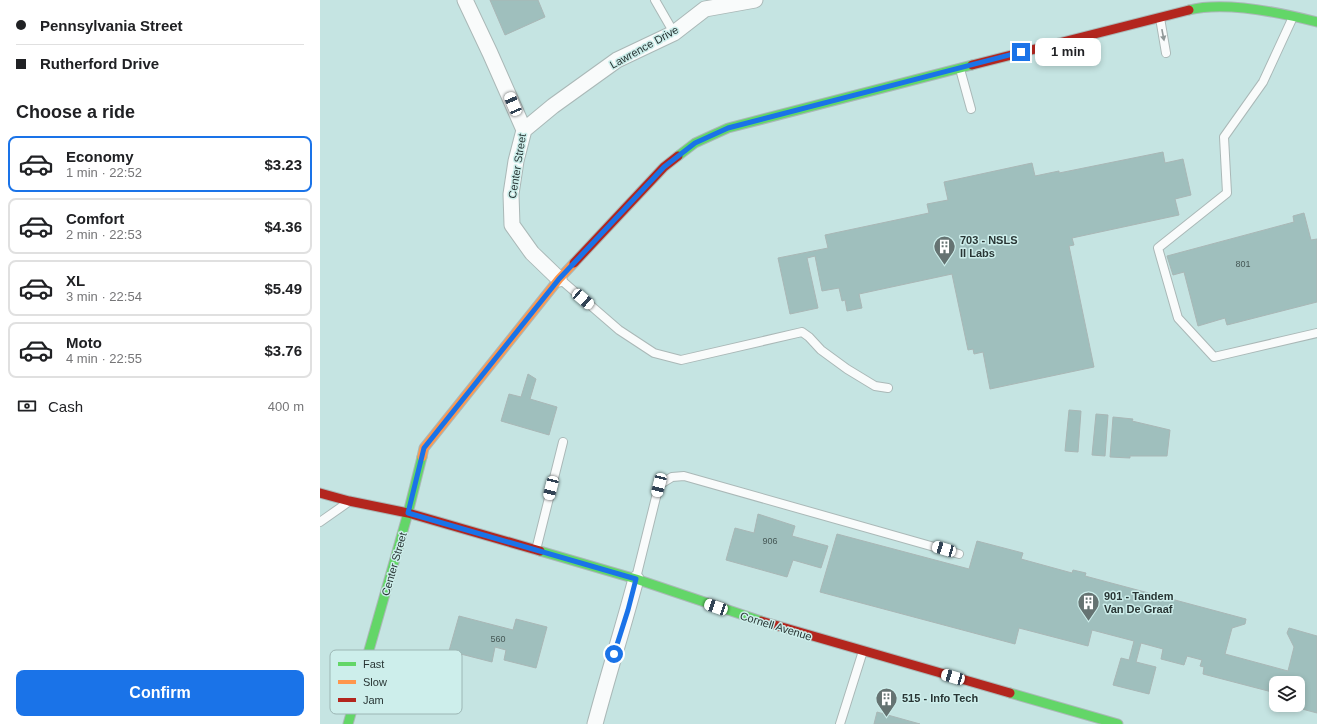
<!DOCTYPE html>
<html lang="en">
<head>
<meta charset="utf-8">
<style>
  body { margin:0; font-family:Arial,sans-serif; background:#f6f6f6; color:#202124; height:100vh; display:flex; flex-direction:column; font-size:15px; white-space:nowrap }
  * { box-sizing:border-box; margin:0 }
  p { font-size:13px; color:#757577 }
  .icon { flex:none; width:22px; height:22px; fill:none; stroke:currentColor; stroke-width:2; stroke-linecap:round; stroke-linejoin:round }
  .map { position:relative; flex:1; overflow:hidden }
  .drawer { display:flex; flex-direction:column; background:#fff; width:320px }
  .drawer>* { flex:none }
  .hud { display:grid; align-content:center; height:88px; padding:0 16px; background:#fff }
  .controls { position:absolute; left:949px; top:676px; display:grid; gap:8px }
  .controls a { display:grid; place-items:center; width:36px; height:36px; border-radius:8px; background:#fff; box-shadow:0 2px 6px #0003; font-size:20px }
  .end { position:absolute; width:18px; height:18px; margin:-9px; border:5px solid #1a73e8; background:#fff; box-shadow:0 0 0 2px #fff }
  .from { border-radius:50% }
  .bubble { position:absolute; height:28px; border-radius:8px; background:#fff; box-shadow:0 2px 6px #0003; font-size:13px; font-weight:600; line-height:28px; text-align:center }
  .car { position:absolute; width:12px; height:24px; margin:-12px -6px; border-radius:5px; box-shadow:0 0 3px 1px #0007; background:linear-gradient(#fff 24%,#345 0 40%,#fff 0 76%,#345 0 86%,#fff 0) }
  .hud b { display:flex; align-items:center; gap:14px; height:38px; font-size:15px }
  .hud b+b { border-top:1px solid #e0e0e0 }
  .hud i { width:10px; height:10px; background:#202124 }
  ul { padding:0; list-style:none }
  li { display:flex; align-items:center; gap:12px; height:56px; margin:0 8px 6px; padding:0 8px; border:2px solid #e0e0e0; border-radius:8px }
  li div { flex:1 }
  li b { display:block; font-size:15px }
  li em { font-style:normal; font-weight:600 }
  li.on { border-color:#1a73e8 }
  li>.icon { width:36px; height:36px; stroke-width:1.5 }
  h2 { padding:0 16px; font-size:18px; line-height:48px }
  .pay { display:flex; align-items:center; gap:10px; height:44px; padding:0 16px; font-size:15px }
  .pay p { margin-inline-start:auto }
  .cta { display:flex; gap:8px; margin-top:auto; padding:8px 16px }
  .cta a { flex:1; height:46px; border-radius:8px; background:#1a73e8; color:#fff; font-size:16px; font-weight:600; line-height:46px; text-align:center }
  main { display:flex; flex:1; min-height:0 }
  .map>svg:first-child { display:block }
  .built { fill:#c5e4e2; fill-rule:evenodd }
  .building { fill:#9fbfbd; stroke:#a9b7b6 }
  .lines { fill:none; stroke-linecap:round; stroke-linejoin:round }
  .lane-casing { stroke:#aab8b7; stroke-width:10 }
  .street-casing { stroke:#aab8b7; stroke-width:17 }
  .fast-casing { stroke:#aab8b7; stroke-width:11 }
  .slow-casing { stroke:#aab8b7; stroke-width:11 }
  .jam-casing { stroke:#aab8b7; stroke-width:11 }
  .lane { stroke:#f9fbfb; stroke-width:8 }
  .street { stroke:#f9fbfb; stroke-width:15 }
  .fast { stroke:#63d668; stroke-width:9 }
  .slow { stroke:#ff974d; stroke-width:9 }
  .jam { stroke:#b3261e; stroke-width:9 }
  .oneway { fill:#909898 }
  .route { stroke:#1a73e8; stroke-width:5 }
  .labels { text-anchor:middle; dominant-baseline:central; stroke-width:3; stroke-linejoin:round; paint-order:stroke }
  .number-label { font-size:9px; fill:#465856 }
  .street-label { font-size:11px; fill:#283534; stroke:#cdeeeb }
  .poi-label { font-size:11px; font-weight:bold; fill:#283534; stroke:#cdeeeb; text-anchor:start }
  .key { fill:#cdeeeb; stroke:#9cb6b4; stroke-width:1 }
  .key-label { font-size:11px; fill:#283534 }
</style>
</head>
<body>
<main>
<section class="drawer">
<div class="hud">
<b><i class="from"></i>Pennsylvania Street</b>
<b><i></i>Rutherford Drive</b>
</div>
<h2>Choose a ride</h2>
<ul>
<li class="on"><svg class="icon" aria-label="car" viewBox="0 0 24 24"><path d="M5 17H2v-5l4-1 3-4h7l3 4 3 1v5h-3M9 17h6M6 11h13"/><circle cx="7" cy="17" r="2"/><circle cx="17" cy="17" r="2"/></svg><div><b>Economy</b><p>1 min · 22:52</p></div><em>$3.23</em></li>
<li><svg class="icon" aria-label="car" viewBox="0 0 24 24"><path d="M5 17H2v-5l4-1 3-4h7l3 4 3 1v5h-3M9 17h6M6 11h13"/><circle cx="7" cy="17" r="2"/><circle cx="17" cy="17" r="2"/></svg><div><b>Comfort</b><p>2 min · 22:53</p></div><em>$4.36</em></li>
<li><svg class="icon" aria-label="car" viewBox="0 0 24 24"><path d="M5 17H2v-5l4-1 3-4h7l3 4 3 1v5h-3M9 17h6M6 11h13"/><circle cx="7" cy="17" r="2"/><circle cx="17" cy="17" r="2"/></svg><div><b>XL</b><p>3 min · 22:54</p></div><em>$5.49</em></li>
<li><svg class="icon" aria-label="car" viewBox="0 0 24 24"><path d="M5 17H2v-5l4-1 3-4h7l3 4 3 1v5h-3M9 17h6M6 11h13"/><circle cx="7" cy="17" r="2"/><circle cx="17" cy="17" r="2"/></svg><div><b>Moto</b><p>4 min · 22:55</p></div><em>$3.76</em></li>
</ul>
<div class="pay"><svg class="icon" aria-label="cash" viewBox="0 0 24 24"><path d="M3 7h18v10H3z"/><circle cx="12" cy="12" r="2"/></svg>Cash<p>400 m</p></div>
<div class="cta"><a>Confirm</a></div>
</section>
<div class="map">
<svg width="997" height="724" viewBox="0 0 997 724">
  <rect width="100%" height="100%" fill="#d5e6e5"/>
  <path class="built" d="M 0,0 L 997,0 L 997,724 L 0,724 ZM 956,683 L 978,683 L 978,705 L 956,705 Z"/>
  <path class="building" d="M 170,0 L 218,0 L 225,17 L 185,35 Z
    M 843,152 L 845,163 L 863,159 L 871,195 L 855,199 L 859,215 L 752,238 L 754,245 L 749,246 L 774,367 L 670,389 L 663,352 L 654,354 L 653,349 L 648,350 L 632,274 L 539,294 L 542,308 L 527,311 L 525,300 L 522,301 L 519,288 L 502,291 L 495,256 L 487,258 L 498,308 L 470,314 L 458,258 L 508,248 L 505,235 L 609,213 L 607,204 L 628,200 L 624,182 L 712,163 L 715,176 L 739,171 L 739,173 Z
    M 984,213 L 991,240 L 997,239 L 997,302 L 907,325 L 905,318 L 878,326 L 864,272 L 853,275 L 847,256 L 974,222 L 973,216 Z
    M 208,374 L 216,379 L 210,399 L 237,407 L 229,435 L 181,421 L 189,394 L 201,397 Z
    M 749,410 L 761,411 L 758,452 L 745,451 Z
    M 776,414 L 788,415 L 785,456 L 772,455 Z
    M 793,417 L 813,419 L 812,421 L 850,430 L 847,456 L 810,456 L 810,458 L 790,457 Z
    M 438,514 L 475,526 L 472,536 L 508,546 L 501,568 L 473,560 L 467,577 L 406,560 L 415,528 L 434,533 Z
    M 517,534 L 649,569 L 657,541 L 703,553 L 701,559 L 752,573 L 753,570 L 766,573 L 765,576 L 926,619 L 925,624 L 912,628 L 905,654 L 968,671 L 974,647 L 967,633 L 969,628 L 997,636 L 997,713 L 967,705 L 978,705 L 978,683 L 956,683 L 956,702 L 950,700 L 952,692 L 883,674 L 884,667 L 880,666 L 882,660 L 867,656 L 864,665 L 841,659 L 843,649 L 821,643 L 816,662 L 836,667 L 829,694 L 793,685 L 801,658 L 809,660 L 814,641 L 772,630 L 768,646 L 699,628 L 695,644 L 500,592 Z
    M 139,616 L 193,630 L 196,619 L 227,627 L 216,668 L 184,660 L 186,650 L 175,647 L 172,662 L 129,651 Z
    M 557,712 L 600,724 L 554,724 Z"/>
  <g class="lines">
    <defs>
      <path id="lane" d="M 335,0 L 354,33
        M 973,17 L 943,82 L 904,137 L 907,193 L 838,248 L 858,318 L 894,357 L 997,333
        M 840,18 L 846,53
        M 640,69 L 651,109
        M 240,279 L 299,330 L 334,353 L 361,360 L 482,332 L 489,337 L 501,350 L 527,369 L 555,386 L 568,388
        M 0,522 L 27,503
        M 216,550 L 243,442
        M 316,578 L 339,485 L 352,477 L 364,476 L 639,554
        M 520,724 L 543,651"/>
      <path id="street" d="M 145,0 L 170,53 L 204,130 L 196,161 L 191,194 L 192,225 L 212,253 L 239,279
        M 204,130 L 233,106 L 297,60 L 354,33 L 385,9 L 435,0
        M 275,724 C 288,675 303,628 316,579"/>
      <path id="fast" d="M 869,10 C 904,1 962,13 997,22
        M 358,156 L 375,143 L 408,128 L 652,65
        M 220,551 L 316,579 L 441,621
        M 690,693 L 798,724
        M 28,724 L 88,513 L 102,457"/>
      <path id="slow" d="M 102,457 L 104,448 L 239,279 L 254,263"/>
      <path id="jam" d="M 652,65 L 869,10
        M 254,263 L 344,167 L 358,156
        M 0,493 L 29,501 L 88,513 L 220,551
        M 441,621 L 690,693"/>
    </defs>
    <use href="#lane" class="lane-casing"/>
    <use href="#street" class="street-casing"/>
    <use href="#fast" class="fast-casing"/>
    <use href="#slow" class="slow-casing"/>
    <use href="#jam" class="jam-casing"/>
    <use href="#lane" class="lane"/>
    <use href="#street" class="street"/>
    <use href="#fast" class="fast"/>
    <use href="#slow" class="slow"/>
    <use href="#jam" class="jam"/>
  </g>
  <defs><path id="oneway-solid" d="M-6-.8H1V-3.2L6.5 0L1 3.2V.8H-6Z"/></defs>
  <use class="oneway" href="#oneway-solid" transform="translate(843 35) rotate(79)"/>
  <g class="lines">
    <path class="route" d="M 294,654 L 308,610 L 316,579 L 88,513 L 104,448 L 239,279 L 344,167 L 375,143 L 408,128 L 701,52"/>
  </g>
  <defs>
    <symbol id="building-pin" viewBox="-11 -11 22 30"><path d="M0 17L-7.5 6A9.5 9.5 0 1 1 7.5 6Z" fill="#657372" stroke="#cdeeeb"/><path d="M-4-6H4V6H1V3H-1V6H-4ZM-2.5-4.3h1.7v1.8h-1.7ZM.8-4.3h1.7v1.8H.8ZM-2.5-1h1.7V.8h-1.7ZM.8-1h1.7V.8H.8Z" fill="#fff"/></symbol>
  </defs>
  <g fill-rule="evenodd">
    <use href="#building-pin" x="612" y="234" width="25" height="34"/>
    <use href="#building-pin" x="756" y="590" width="25" height="34"/>
    <use href="#building-pin" x="554" y="686" width="25" height="34"/>
  </g>
  <g class="labels">
    <g class="number-label">
      <text x="923" y="264">801</text>
      <text x="450" y="541">906</text>
      <text x="178" y="639">560</text>
    </g>
    <g class="street-label">
      <text transform="translate(324 47) rotate(-29)">Lawrence Drive</text>
      <text transform="translate(197 166) rotate(-81)">Center Street</text>
      <text transform="translate(74 564) rotate(-74)">Center Street</text>
      <text transform="translate(456 626) rotate(17)">Cornell Avenue</text>
    </g>
    <g class="poi-label">
      <text x="640" y="240">703 - NSLS<tspan x="640" dy="13">II Labs</tspan></text>
      <text x="784" y="596">901 - Tandem<tspan x="784" dy="13">Van De Graaf</tspan></text>
      <text x="582" y="698">515 - Info Tech</text>
    </g>
  </g>
  <rect x="10" y="650" width="132" height="64" rx="6" class="key"/>
  <rect x="18" y="662" width="18" height="4" fill="#63d668"/>
  <rect x="18" y="680" width="18" height="4" fill="#ff974d"/>
  <rect x="18" y="698" width="18" height="4" fill="#b3261e"/>
  <g class="key-label">
    <text x="43" y="668">Fast</text>
    <text x="43" y="686">Slow</text>
    <text x="43" y="704">Jam</text>
  </g>
</svg>
<div class="controls">
<a><svg class="icon" aria-label="layers" viewBox="0 0 24 24"><path d="M12 4l9 5-9 5-9-5zM3 14l9 5 9-5"/></svg></a>
</div>
<i class="end from" style="left:294px;top:654px"></i>
<i class="end" style="left:701px;top:52px"></i>
<div class="bubble" style="left:715px;top:38px;width:66px">1 min</div>
<i class="car" style="left:193px;top:104px;rotate:337deg"></i>
<i class="car" style="left:263px;top:299px;rotate:131deg"></i>
<i class="car" style="left:339px;top:485px;rotate:194deg"></i>
<i class="car" style="left:231px;top:488px;rotate:194deg"></i>
<i class="car" style="left:624px;top:549px;rotate:286deg"></i>
<i class="car" style="left:396px;top:607px;rotate:289deg"></i>
<i class="car" style="left:633px;top:677px;rotate:286deg"></i>
</div>
</main>
</body>
</html>
